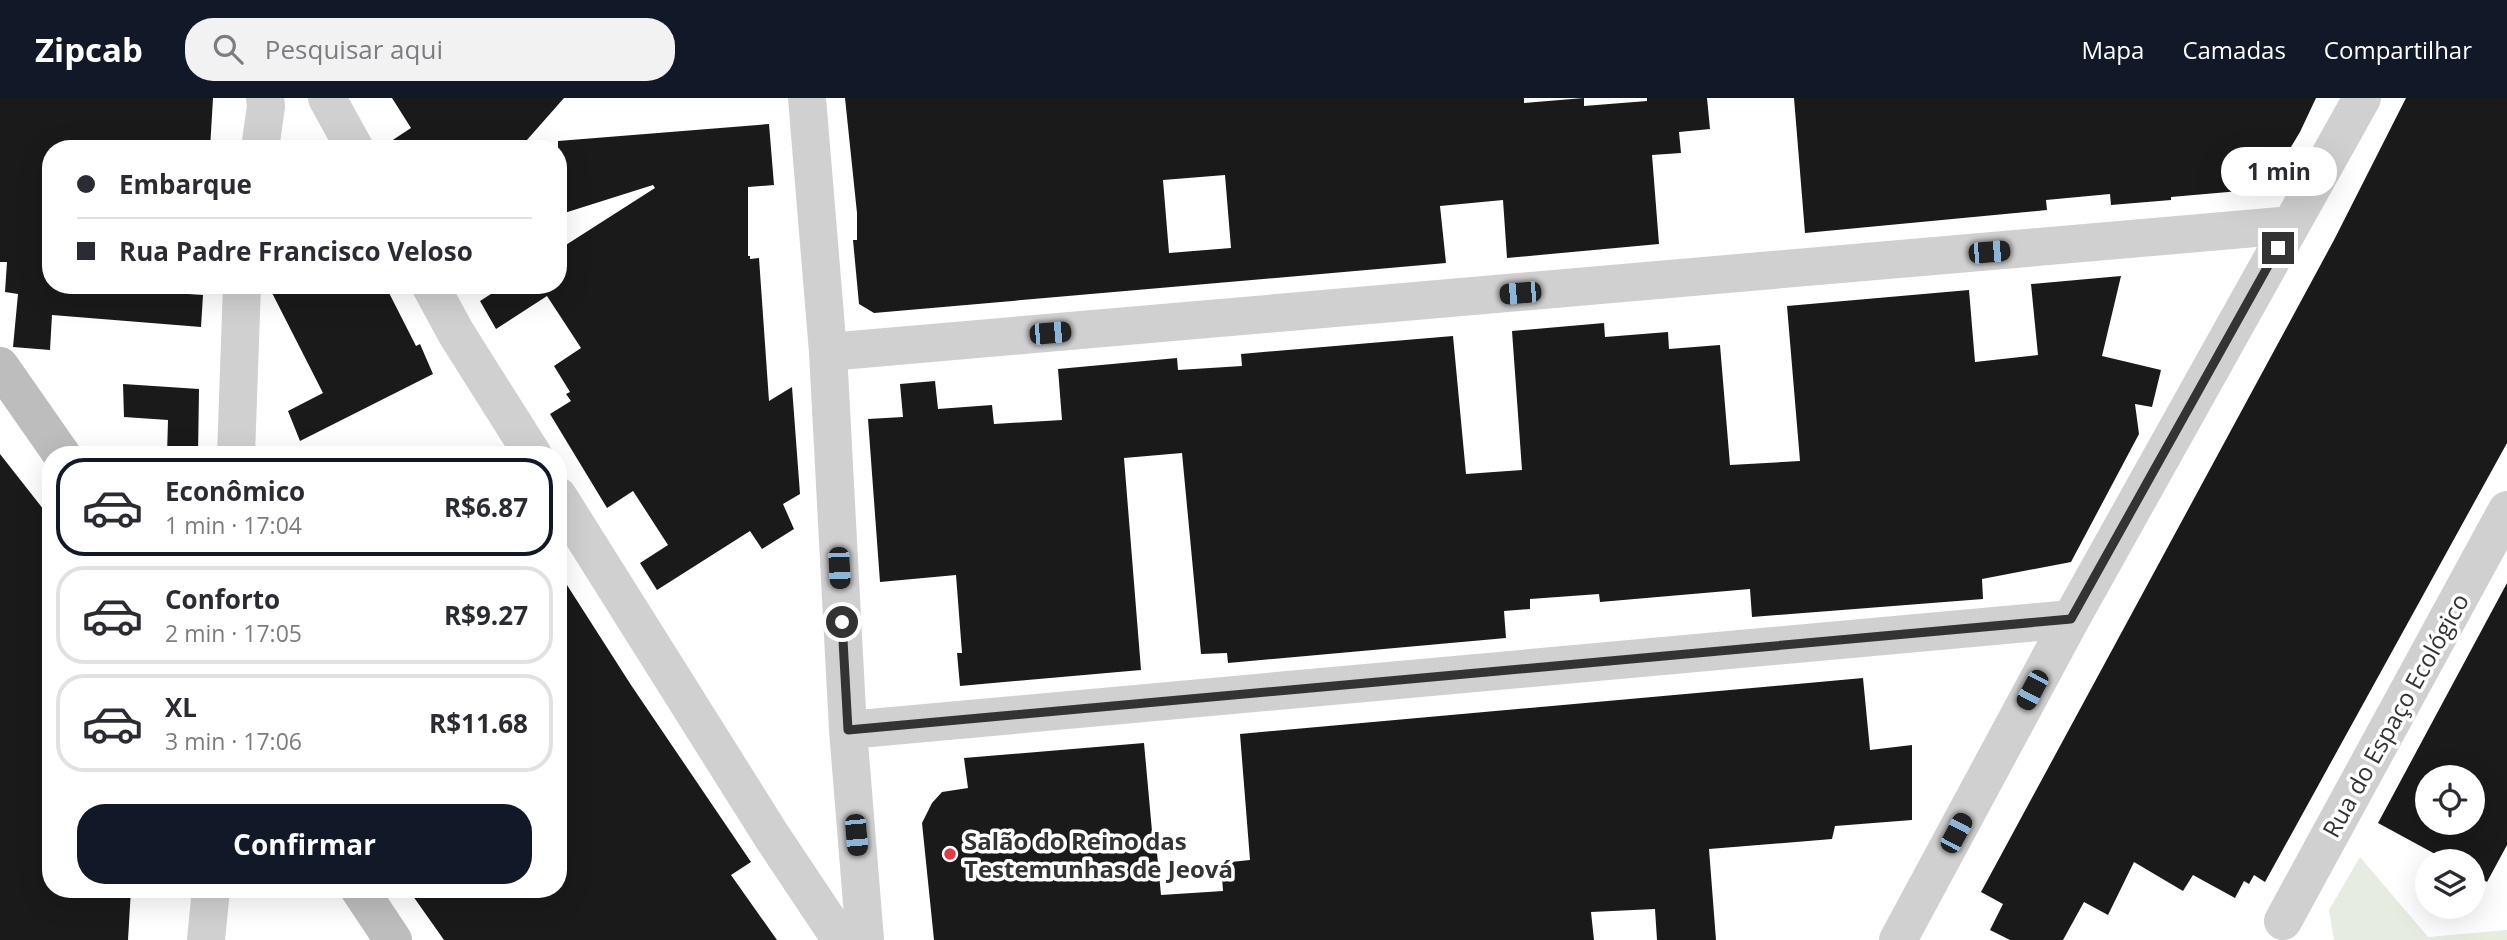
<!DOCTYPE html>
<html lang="pt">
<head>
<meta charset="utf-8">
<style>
  body { margin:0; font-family:"Open Sans",sans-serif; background:#f2f2f3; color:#2b2b33; height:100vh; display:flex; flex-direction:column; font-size:26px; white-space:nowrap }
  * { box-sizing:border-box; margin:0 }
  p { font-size:23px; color:#7c7c81 }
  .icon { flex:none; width:38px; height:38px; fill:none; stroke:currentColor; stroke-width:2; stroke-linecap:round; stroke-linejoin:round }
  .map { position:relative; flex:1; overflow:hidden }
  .sheet { position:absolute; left:42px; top:348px; width:525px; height:452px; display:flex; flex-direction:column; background:#fff; border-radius:28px; box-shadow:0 7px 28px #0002 }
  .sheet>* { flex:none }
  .hud { position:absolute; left:42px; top:42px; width:525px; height:154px; border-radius:28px; box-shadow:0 7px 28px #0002; display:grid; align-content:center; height:154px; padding:0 35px; background:#fff }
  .tools { position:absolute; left:2415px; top:667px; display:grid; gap:14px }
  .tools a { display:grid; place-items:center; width:70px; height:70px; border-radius:50%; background:#fff; box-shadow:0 7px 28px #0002; font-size:35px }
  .end { position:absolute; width:32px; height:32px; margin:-16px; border:9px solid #333; background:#fff; box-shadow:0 0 0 4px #fff }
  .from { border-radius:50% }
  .bubble { position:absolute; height:49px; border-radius:24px; background:#fff; box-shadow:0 7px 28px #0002; font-size:23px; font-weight:700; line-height:49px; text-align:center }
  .car { position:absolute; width:21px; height:42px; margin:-21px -10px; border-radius:9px; box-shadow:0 0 5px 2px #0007; background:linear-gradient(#222 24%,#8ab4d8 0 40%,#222 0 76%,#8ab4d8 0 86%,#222 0) }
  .hud b { display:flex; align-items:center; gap:24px; height:66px; font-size:26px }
  .hud b+b { border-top:2px solid #e1e1e2 }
  .hud i { width:18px; height:18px; background:#2b2b33 }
  ul { padding:12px 0 0; list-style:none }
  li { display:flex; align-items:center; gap:21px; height:98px; margin:0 14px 10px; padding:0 21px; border:4px solid #e1e1e2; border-radius:28px }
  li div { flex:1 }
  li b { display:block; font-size:26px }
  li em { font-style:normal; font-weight:700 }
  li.on { border-color:#111827 }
  li>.icon { width:63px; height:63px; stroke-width:1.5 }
  .action { display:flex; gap:14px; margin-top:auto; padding:14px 35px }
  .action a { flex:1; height:80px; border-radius:28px; background:#111827; color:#fff; font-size:28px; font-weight:700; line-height:80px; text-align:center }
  header { display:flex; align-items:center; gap:42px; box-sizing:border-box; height:98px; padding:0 35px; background:#111827; color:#fff }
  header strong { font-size:33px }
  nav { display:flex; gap:38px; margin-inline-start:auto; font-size:24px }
  .search { width:490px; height:63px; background:#f2f2f3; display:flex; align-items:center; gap:18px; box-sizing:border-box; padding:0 24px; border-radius:28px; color:#7c7c81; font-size:26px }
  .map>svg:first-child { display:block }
  .green { fill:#e6ecdf }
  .building { fill:#1a1a1a; fill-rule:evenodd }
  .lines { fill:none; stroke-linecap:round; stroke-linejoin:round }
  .street { stroke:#d0d0d0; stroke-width:38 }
  .secondary { stroke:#bdbdbd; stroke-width:38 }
  .route { stroke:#333; stroke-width:9 }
  .poi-dot { fill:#e63946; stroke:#fff; stroke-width:2.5 }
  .labels { text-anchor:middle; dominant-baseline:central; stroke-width:7; stroke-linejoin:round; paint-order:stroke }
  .street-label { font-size:24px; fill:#333; stroke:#fff }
  .poi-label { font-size:24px; font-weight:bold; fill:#333; stroke:#fff; text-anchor:start }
</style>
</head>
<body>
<header>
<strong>Zipcab</strong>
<div class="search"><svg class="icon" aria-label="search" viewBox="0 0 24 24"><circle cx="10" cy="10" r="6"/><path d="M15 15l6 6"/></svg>Pesquisar aqui</div>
<nav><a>Mapa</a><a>Camadas</a><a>Compartilhar</a></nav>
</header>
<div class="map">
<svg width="2507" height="842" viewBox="0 0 2507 842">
  <rect width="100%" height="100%" fill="#fff"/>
  <path class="green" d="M 2360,759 L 2428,839 L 2507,832 L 2507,842 L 2334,842 L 2329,812 Z"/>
  <path class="building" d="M 0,0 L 213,0 L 210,51 L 51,51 L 51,187 L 203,197 L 201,229 L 52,217 L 50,252 L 13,249 L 18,196 L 5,194 L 7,164 L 0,164 Z
    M 392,0 L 564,0 L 519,51 L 379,51 L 411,30 Z
    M 845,0 L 1524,0 L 1524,5 L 1584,0 L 1584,8 L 1647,3 L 1647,0 L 1707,0 L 1710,31 L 1679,34 L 1681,55 L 1652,57 L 1659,146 L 1507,160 L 1503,102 L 1440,108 L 1446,165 L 874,215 L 859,206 L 853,142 L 857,142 L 857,115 ZM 1225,77 L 1231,150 L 1169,155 L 1163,82 Z
    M 1794,0 L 2316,0 L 2300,34 L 2276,74 L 2251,92 L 2171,99 L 2171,102 L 2111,107 L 2110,96 L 2046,102 L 2047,112 L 1805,135 Z
    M 2406,0 L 2507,0 L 2507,345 L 2265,784 L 2254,777 L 2249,786 L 2244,783 L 2235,800 L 2193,777 L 2183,793 L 2134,764 L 2108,817 L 2084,804 L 2063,842 L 2010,842 L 1990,832 L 2003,806 L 1981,794 L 2334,142 Z
    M 769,26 L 774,87 L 748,89 L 748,158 L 750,158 L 750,161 L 759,160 L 769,303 L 792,289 L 800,396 L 783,406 L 794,431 L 762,451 L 750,433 L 657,492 L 640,465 L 668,447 L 633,393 L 607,410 L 550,316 L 571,303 L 566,296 L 570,294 L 554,268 L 581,250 L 547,198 L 496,231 L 480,203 L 505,187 L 558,187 L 558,152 L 655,90 L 653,87 L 558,117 L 558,43 Z
    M 2121,178 L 2102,258 L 2161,272 L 2152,309 L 2135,306 L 2139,336 L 2071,464 L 1982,481 L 1983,501 L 1752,519 L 1750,491 L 1600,504 L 1599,496 L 1530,501 L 1530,511 L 1504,513 L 1506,540 L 1228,565 L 1227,555 L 1201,556 L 1182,355 L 1124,360 L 1141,572 L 960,588 L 957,555 L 962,555 L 956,477 L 880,484 L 868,321 L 903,319 L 900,286 L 935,283 L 938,311 L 992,307 L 994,326 L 1062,322 L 1058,271 L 1177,260 L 1178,272 L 1242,268 L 1241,256 L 1453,238 L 1466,376 L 1522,372 L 1512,233 L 1604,225 L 1605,239 L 1668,234 L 1669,251 L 1720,247 L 1730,367 L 1800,363 L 1787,208 L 1969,192 L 1975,264 L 2038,257 L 2031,186 Z
    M 268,187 L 385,187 L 416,248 L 420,246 L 433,276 L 300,343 L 288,313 L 323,295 Z
    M 123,286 L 199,291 L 198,357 L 167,357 L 168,322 L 124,319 Z
    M 0,356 L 51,421 L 51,791 L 131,791 L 128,842 L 0,842 Z
    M 558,473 L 631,587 L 751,764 L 731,777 L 777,842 L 444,842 L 408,791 L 558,791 Z
    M 2507,485 L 2507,747 L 2487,784 L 2473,776 L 2473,763 L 2448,763 L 2378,725 ZM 2427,679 L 2473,679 L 2473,724 L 2427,724 Z
    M 1863,580 L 1870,652 L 1912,647 L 1912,722 L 1835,728 L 1832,741 L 1709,751 L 1716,842 L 1657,842 L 1655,811 L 1591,814 L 1594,842 L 934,842 L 922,725 L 932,705 L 942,694 L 968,690 L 964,660 L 1144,645 L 1154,755 L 1157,755 L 1161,797 L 1223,793 L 1221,765 L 1250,762 L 1240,636 Z"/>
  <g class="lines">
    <path class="street" d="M 327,0 L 355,51
      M 807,0 L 828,254 L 848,632 L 865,842
      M 260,51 L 266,8 L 265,0
      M 430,187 L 456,235 L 533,357
      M 828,254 L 2291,127
      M 236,357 L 242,187
      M 558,398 L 771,737 L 841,842
      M 848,632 L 2071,521
      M 2283,823 L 2507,412
      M 206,842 L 211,791
      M 1898,842 L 2071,521 L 2362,0"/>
    <path class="secondary" d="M 0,268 L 62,357
      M 359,791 L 393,842"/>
  </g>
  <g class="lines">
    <path class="route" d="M 842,524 L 848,632 L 2071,521 L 2278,150"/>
  </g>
  <circle class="poi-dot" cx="950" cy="756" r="7"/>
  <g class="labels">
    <g class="street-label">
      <text transform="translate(2395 617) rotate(-61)">Rua do Espaço Ecológico</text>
    </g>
    <g class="poi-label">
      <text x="964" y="742">Salão do Reino das<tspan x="964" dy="28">Testemunhas de Jeová</tspan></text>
    </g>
  </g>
</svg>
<div class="tools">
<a><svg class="icon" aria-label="locate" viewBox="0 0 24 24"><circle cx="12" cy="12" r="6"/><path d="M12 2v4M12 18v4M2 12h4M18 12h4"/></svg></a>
<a><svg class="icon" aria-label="layers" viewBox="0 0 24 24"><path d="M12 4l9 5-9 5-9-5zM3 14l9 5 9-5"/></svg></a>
</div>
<i class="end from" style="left:842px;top:524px"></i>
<i class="end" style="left:2278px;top:150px"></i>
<div class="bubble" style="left:2221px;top:49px;width:116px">1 min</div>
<i class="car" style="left:1989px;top:154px;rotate:85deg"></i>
<i class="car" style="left:1520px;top:195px;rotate:265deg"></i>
<i class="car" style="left:1050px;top:235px;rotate:85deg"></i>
<i class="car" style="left:839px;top:470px;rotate:177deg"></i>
<i class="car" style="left:2032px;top:592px;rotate:208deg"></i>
<i class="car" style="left:1956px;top:735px;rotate:28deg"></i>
<i class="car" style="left:856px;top:737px;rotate:175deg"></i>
<div class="hud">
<b><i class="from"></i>Embarque</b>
<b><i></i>Rua Padre Francisco Veloso</b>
</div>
<section class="sheet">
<ul>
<li class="on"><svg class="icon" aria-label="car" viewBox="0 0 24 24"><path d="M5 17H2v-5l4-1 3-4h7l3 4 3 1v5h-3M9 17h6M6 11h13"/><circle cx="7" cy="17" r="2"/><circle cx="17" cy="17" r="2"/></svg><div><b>Econômico</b><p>1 min · 17:04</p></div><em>R$6.87</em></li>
<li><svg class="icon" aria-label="car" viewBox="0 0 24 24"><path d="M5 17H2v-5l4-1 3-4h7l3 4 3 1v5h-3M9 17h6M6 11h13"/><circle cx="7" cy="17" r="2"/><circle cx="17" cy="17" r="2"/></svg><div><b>Conforto</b><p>2 min · 17:05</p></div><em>R$9.27</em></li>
<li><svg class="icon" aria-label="car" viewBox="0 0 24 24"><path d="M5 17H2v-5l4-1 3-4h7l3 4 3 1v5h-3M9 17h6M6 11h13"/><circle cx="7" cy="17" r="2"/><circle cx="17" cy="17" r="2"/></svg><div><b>XL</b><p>3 min · 17:06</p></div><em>R$11.68</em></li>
</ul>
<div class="action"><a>Confirmar</a></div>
</section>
</div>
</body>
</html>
